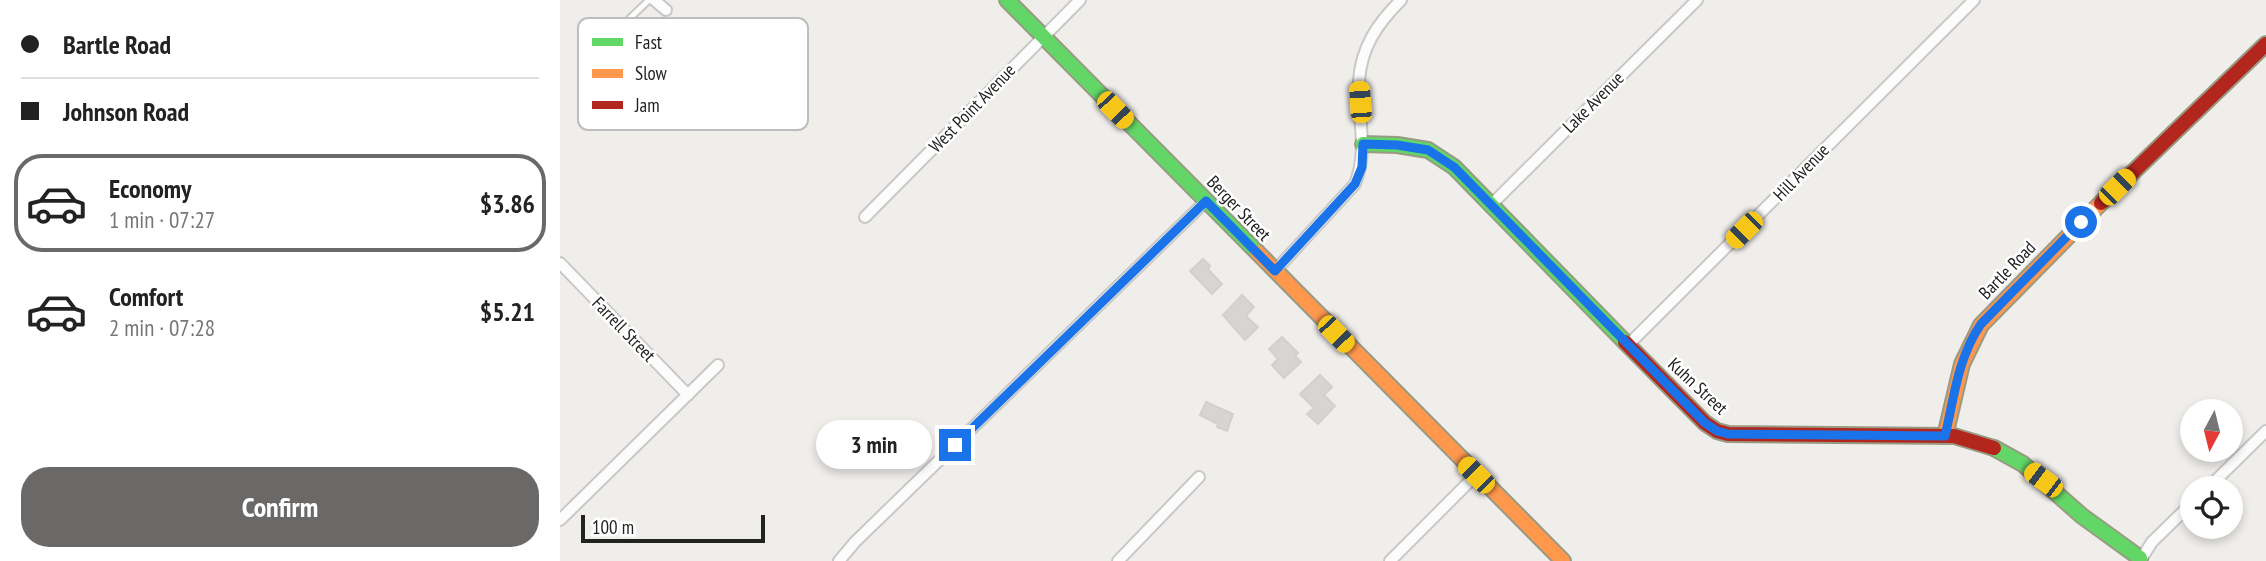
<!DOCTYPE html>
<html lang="en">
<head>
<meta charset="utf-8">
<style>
  body { margin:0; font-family:"PT Sans Narrow",sans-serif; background:#f6f6f6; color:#222; height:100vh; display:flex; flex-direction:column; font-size:26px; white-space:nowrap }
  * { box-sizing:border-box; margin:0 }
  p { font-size:23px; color:#767676 }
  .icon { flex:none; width:38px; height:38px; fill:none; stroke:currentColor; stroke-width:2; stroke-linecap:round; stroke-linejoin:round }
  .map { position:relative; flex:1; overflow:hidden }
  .panel { display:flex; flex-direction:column; background:#fff; width:560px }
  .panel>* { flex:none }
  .guide { display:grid; align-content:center; height:154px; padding:0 21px; background:#fff }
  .needle { width:46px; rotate:187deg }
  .fabs { position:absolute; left:1620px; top:399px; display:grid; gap:14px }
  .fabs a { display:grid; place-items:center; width:63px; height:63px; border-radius:50%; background:#fff; box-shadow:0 4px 10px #0003; font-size:35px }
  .scale { position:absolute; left:21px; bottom:18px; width:184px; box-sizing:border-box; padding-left:7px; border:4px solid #222; border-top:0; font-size:19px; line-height:24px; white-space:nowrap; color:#222; -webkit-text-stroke:5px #fff; paint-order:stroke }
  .end { position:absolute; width:32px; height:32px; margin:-16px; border:9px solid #1a73e8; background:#fff; box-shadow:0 0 0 4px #fff }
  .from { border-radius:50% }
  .bubble { position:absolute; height:49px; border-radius:24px; background:#fff; box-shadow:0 4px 10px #0003; font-size:23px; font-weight:700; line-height:49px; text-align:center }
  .car { position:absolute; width:21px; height:42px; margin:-21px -10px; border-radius:9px; box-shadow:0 0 5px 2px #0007; background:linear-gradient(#f5c518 24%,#345 0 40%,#f5c518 0 76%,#345 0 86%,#f5c518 0) }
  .guide b { display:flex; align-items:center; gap:24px; height:66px; font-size:26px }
  .guide b+b { border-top:2px solid #e0e0e0 }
  .guide i { width:18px; height:18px; background:#222 }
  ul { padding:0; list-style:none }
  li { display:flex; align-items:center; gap:21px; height:98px; margin:0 14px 10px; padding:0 7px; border:4px solid transparent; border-radius:28px }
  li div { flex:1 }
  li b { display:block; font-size:26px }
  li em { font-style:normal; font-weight:700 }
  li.on { border-color:#6a6968 }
  li>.icon { width:63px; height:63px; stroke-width:1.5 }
  .cta { display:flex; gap:14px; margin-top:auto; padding:14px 21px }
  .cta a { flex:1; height:80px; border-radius:28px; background:#6a6968; color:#fff; font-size:28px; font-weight:700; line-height:80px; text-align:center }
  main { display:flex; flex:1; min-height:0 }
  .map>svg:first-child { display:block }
  .building { fill:#d7d4d2; stroke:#d3d0cc; stroke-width:2 }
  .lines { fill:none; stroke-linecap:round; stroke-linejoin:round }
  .lane-casing { stroke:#c9c8c7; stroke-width:9 }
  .street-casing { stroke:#c9c8c7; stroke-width:14 }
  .fast-casing { stroke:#999a82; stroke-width:18 }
  .slow-casing { stroke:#999a82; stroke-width:18 }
  .jam-casing { stroke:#999a82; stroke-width:18 }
  .lane { stroke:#fdfcfc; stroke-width:5 }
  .street { stroke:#fdfcfc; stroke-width:10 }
  .fast { stroke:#63d668; stroke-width:14 }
  .slow { stroke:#ff974d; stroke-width:14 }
  .jam { stroke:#b3261e; stroke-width:14 }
  .route { stroke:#1a73e8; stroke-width:9 }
  .labels { text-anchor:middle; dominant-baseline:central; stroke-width:5; stroke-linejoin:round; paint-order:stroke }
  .street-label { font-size:18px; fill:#222; stroke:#fff }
  .key { fill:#fff; stroke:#bdbdbd; stroke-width:2 }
  .key-label { font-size:19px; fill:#222 }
</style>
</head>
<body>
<main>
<section class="panel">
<div class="guide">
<b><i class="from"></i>Bartle Road</b>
<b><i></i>Johnson Road</b>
</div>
<ul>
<li class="on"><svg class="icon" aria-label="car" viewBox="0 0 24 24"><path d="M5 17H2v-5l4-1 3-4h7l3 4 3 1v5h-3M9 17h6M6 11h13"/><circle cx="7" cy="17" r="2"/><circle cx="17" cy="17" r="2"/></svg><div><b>Economy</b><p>1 min · 07:27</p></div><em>$3.86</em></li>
<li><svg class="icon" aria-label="car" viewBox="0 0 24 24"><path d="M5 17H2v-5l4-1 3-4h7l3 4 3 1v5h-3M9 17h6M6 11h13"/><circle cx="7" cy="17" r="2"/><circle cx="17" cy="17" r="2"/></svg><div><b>Comfort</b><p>2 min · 07:28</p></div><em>$5.21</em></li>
</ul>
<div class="cta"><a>Confirm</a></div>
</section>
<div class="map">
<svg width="1706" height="561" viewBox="0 0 1706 561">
  <rect width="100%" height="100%" fill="#f0eeeb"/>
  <path class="building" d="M 643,259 L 650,266 L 648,269 L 662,284 L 652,294 L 630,271 Z
    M 682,295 L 694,307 L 686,316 L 698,327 L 685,340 L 663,315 Z
    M 722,337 L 738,353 L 735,356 L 741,362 L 724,378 L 712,365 L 718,359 L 709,349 Z
    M 760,375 L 772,387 L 764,395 L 775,406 L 758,424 L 747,414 L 754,408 L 740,394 Z
    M 646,402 L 673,414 L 667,431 L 657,427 L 658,424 L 640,415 Z"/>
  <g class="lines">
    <defs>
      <path id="lane" d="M 26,60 L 89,0"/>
      <path id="street" d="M 94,0 L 106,10
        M 930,206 L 1137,0
        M 305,217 L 520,0
        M 0,263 L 128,395
        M 715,271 L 795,184 C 809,149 797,117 799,81 C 801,47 818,23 841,0
        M 1068,345 L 1414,0
        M 1648,488 L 1706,431
        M 0,520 L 158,365
        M 279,561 L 295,542 L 646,201
        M 558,561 L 639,477
        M 830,561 L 916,475
        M 1580,561 L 1592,542 L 1633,502"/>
      <path id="fast" d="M 447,0 L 697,252
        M 803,144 L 837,145 L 868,150 L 894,167 L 1065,342
        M 1434,448 L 1463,464 L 1522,516 L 1580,558"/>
      <path id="slow" d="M 697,252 L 1003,561
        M 1385,436 L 1402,364 L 1421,325 L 1541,203"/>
      <path id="jam" d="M 1541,203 L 1706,44
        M 1065,342 L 1145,423 L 1157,431 L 1168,434 L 1394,436 L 1434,448"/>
    </defs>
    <use href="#lane" class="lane-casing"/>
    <use href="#street" class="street-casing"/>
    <use href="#fast" class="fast-casing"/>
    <use href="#slow" class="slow-casing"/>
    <use href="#jam" class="jam-casing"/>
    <use href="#lane" class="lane"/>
    <use href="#street" class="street"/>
    <use href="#fast" class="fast"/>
    <use href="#slow" class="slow"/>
    <use href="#jam" class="jam"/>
  </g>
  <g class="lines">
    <path class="route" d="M 395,445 L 646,201 L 715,271 L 795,184 L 802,167 L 803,144 L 837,145 L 868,150 L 894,167 L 1145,423 L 1157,431 L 1168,434 L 1385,436 C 1394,398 1398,357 1421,324 L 1521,222"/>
  </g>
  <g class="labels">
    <g class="street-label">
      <text transform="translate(1033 102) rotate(-45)">Lake Avenue</text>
      <text transform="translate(412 108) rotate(-46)">West Point Avenue</text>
      <text transform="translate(1241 172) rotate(-46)">Hill Avenue</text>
      <text transform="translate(679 208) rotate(46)">Berger Street</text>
      <text transform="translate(1447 270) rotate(-46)">Bartle Road</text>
      <text transform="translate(64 329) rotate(46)">Farrell Street</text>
      <text transform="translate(1138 386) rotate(43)">Kuhn Street</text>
    </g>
  </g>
  <rect x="18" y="18" width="230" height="112" rx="10" class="key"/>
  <rect x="32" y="38" width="31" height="8" fill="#63d668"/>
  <rect x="32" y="69" width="31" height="9" fill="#ff974d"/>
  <rect x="32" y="101" width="31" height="8" fill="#b3261e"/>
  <g class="key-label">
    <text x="75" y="49">Fast</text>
    <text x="75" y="80">Slow</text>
    <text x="75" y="112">Jam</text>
  </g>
</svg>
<div class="fabs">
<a><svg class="needle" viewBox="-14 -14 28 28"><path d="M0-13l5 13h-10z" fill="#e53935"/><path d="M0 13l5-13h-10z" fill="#767676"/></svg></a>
<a><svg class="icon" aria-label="locate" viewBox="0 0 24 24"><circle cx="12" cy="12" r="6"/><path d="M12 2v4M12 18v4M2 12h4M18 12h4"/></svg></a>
</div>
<div class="scale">100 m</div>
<i class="end from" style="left:1521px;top:222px"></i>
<i class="end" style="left:395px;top:445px"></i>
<div class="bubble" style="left:256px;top:420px;width:116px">3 min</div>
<i class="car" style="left:800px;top:102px;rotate:356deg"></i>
<i class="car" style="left:555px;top:110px;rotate:136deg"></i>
<i class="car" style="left:1557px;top:187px;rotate:45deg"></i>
<i class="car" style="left:1184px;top:230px;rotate:225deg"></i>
<i class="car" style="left:776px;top:334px;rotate:136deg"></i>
<i class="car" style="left:916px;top:475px;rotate:315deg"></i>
<i class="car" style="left:1483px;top:480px;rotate:307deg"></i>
</div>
</main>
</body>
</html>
